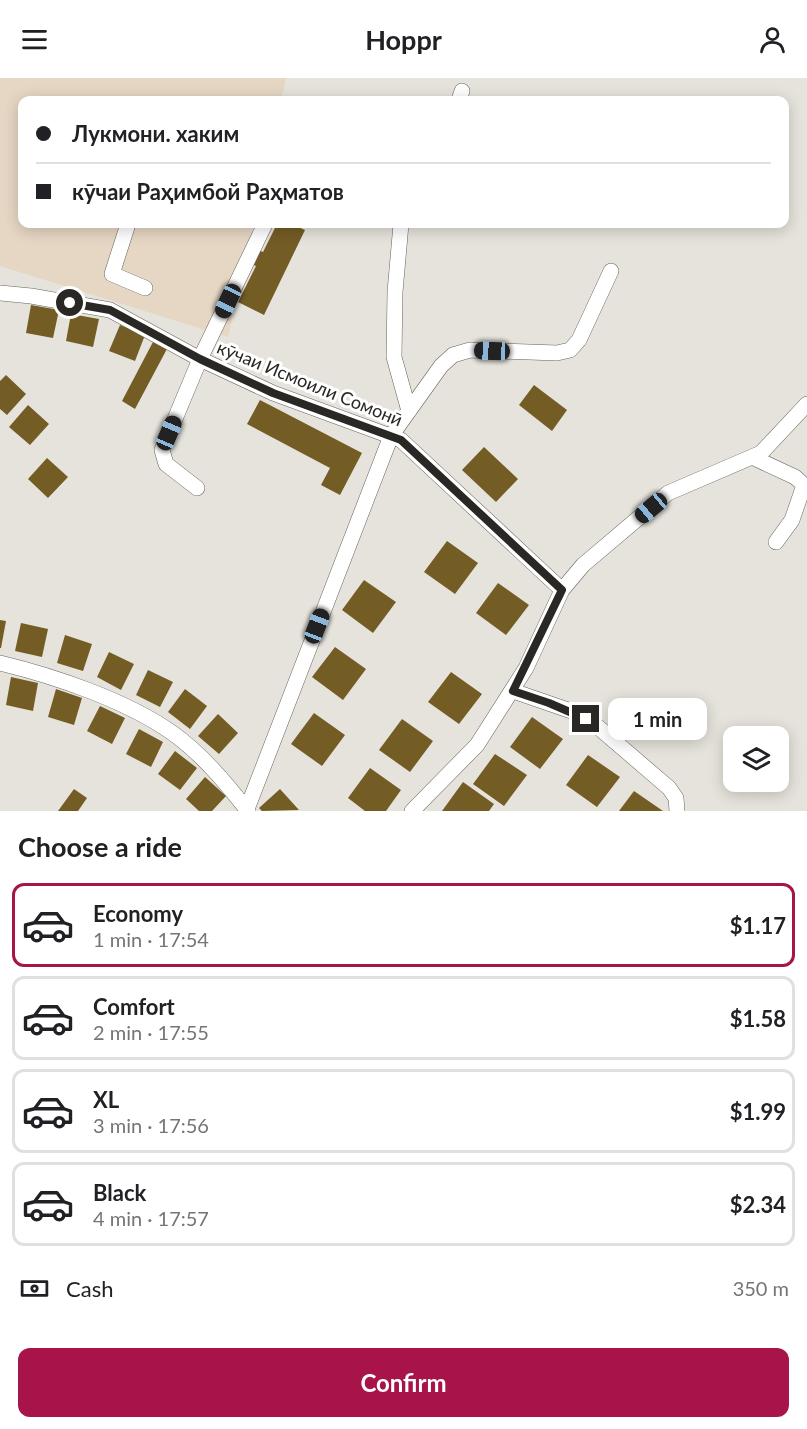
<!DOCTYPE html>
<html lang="en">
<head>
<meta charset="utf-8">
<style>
  body { margin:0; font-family:Lato,sans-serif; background:#f6f6f6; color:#202124; height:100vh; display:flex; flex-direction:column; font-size:22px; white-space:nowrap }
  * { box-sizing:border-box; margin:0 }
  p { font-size:20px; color:#757577 }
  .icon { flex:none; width:33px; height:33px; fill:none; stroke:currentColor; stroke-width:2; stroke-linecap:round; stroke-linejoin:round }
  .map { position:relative; height:733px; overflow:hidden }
  .details { display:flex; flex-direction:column; background:#fff; flex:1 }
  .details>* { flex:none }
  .guide { position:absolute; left:18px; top:18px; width:771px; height:132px; border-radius:12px; box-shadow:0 3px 15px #0003; display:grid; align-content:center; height:132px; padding:0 18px; background:#fff }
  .controls { position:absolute; left:723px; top:648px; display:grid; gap:12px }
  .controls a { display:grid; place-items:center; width:66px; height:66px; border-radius:12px; background:#fff; box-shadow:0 3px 15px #0003; font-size:30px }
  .end { position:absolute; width:27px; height:27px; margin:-14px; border:8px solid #292825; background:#fff; box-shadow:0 0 0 3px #fff }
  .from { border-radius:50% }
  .bubble { position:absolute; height:42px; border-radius:12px; background:#fff; box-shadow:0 3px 15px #0003; font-size:20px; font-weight:700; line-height:42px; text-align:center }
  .car { position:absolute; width:18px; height:36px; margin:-18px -9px; border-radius:8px; box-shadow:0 0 4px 2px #0007; background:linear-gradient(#222 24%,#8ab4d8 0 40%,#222 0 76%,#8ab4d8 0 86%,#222 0) }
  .guide b { display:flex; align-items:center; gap:21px; height:57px; font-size:22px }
  .guide b+b { border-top:2px solid #e0e0e0 }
  .guide i { width:15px; height:15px; background:#202124 }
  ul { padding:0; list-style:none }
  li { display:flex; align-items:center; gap:18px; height:84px; margin:0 12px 9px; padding:0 6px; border:3px solid #e0e0e0; border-radius:12px }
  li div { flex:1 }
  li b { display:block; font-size:22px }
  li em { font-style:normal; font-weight:700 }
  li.active { border-color:#a81349 }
  li>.icon { width:54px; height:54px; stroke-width:1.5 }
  h2 { padding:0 18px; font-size:27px; line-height:72px }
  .pay { display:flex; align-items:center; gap:15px; height:66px; padding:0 18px; font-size:22px }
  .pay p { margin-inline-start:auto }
  .button { display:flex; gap:12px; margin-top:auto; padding:12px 18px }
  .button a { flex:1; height:69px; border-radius:12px; background:#a81349; color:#fff; font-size:24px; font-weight:700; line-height:69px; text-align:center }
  header { display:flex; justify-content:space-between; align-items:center; height:78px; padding:0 18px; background:#fff; font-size:27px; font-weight:700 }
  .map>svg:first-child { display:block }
  .medical { fill:#e6d7c4 }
  .building { fill:#745c25 }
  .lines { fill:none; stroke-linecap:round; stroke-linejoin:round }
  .street-casing { stroke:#66645e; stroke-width:16 }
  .street { stroke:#fff; stroke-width:15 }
  .route { stroke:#292825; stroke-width:8 }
  .labels { text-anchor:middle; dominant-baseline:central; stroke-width:6; stroke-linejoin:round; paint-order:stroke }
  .street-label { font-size:18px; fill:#292825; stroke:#fff }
</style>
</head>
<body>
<header><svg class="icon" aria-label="menu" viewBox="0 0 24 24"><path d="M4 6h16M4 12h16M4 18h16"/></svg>Hoppr<svg class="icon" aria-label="person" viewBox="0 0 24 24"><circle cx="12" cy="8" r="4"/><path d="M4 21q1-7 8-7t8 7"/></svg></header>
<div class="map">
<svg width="807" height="733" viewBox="0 0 807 733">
  <rect width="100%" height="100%" fill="#e6e3dc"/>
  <path class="medical" d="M 0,0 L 286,0 L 281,22 L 22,22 L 22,146 L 253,146 L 228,259 L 0,188 Z"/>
  <path class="building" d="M 277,146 L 291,146 L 305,152 L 264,237 L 238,224 L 256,188 L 247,184 L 254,170 L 263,174 Z
    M 31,227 L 59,232 L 53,260 L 26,255 Z
    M 71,236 L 99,241 L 93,269 L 66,263 Z
    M 120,247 L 145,257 L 135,283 L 109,273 Z
    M 154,262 L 168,269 L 135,331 L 122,323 Z
    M 6,297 L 26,316 L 7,337 L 0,331 L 0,303 Z
    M 534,307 L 567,332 L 552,353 L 519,327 Z
    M 260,322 L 362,375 L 340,417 L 321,407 L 330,390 L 247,346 Z
    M 28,327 L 49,346 L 30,367 L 9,349 Z
    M 484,369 L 518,401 L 496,424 L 462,392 Z
    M 47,380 L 68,399 L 48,420 L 28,401 Z
    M 447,463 L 478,485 L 455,516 L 424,494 Z
    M 364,502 L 396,524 L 373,555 L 342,532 Z
    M 498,505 L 529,527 L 506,557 L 476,535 Z
    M 0,542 L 6,543 L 1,570 L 0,570 Z
    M 21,545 L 48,551 L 42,579 L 15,573 Z
    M 65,557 L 92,566 L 83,593 L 57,585 Z
    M 335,569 L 366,591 L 343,622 L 312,599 Z
    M 109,574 L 134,586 L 121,612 L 97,599 Z
    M 148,592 L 173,604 L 160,629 L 136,617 Z
    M 451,594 L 482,616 L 459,646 L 428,624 Z
    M 11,599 L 38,605 L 33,633 L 6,627 Z
    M 56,611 L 82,620 L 74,647 L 48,639 Z
    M 185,611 L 207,628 L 190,651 L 168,634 Z
    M 100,628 L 125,640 L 112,666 L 87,653 Z
    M 314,635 L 345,657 L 322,688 L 291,666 Z
    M 218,636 L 238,655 L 219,676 L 198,658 Z
    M 532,639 L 563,661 L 540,691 L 510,669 Z
    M 402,641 L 433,663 L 410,694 L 379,672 Z
    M 139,651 L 163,664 L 151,689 L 126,676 Z
    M 175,673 L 197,690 L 180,712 L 158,696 Z
    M 495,676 L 527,697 L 504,728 L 473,706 Z
    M 588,677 L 620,699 L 597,729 L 566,707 Z
    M 370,690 L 401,712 L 386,733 L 365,733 L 348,720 Z
    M 205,699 L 226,718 L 212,733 L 199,733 L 186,721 Z
    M 463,704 L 494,726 L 489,733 L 442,733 Z
    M 74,711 L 87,720 L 78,733 L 58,733 Z
    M 280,711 L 299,732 L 262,733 L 259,730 Z
    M 634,713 L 663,733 L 619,733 Z"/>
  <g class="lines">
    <defs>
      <path id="street" d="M 459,22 L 462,13
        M 128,146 L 112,196 L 145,210
        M 401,146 L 395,214 L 394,279 L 409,333
        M 0,215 L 31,218 L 110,232 L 200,281 L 273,315 L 401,362 L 562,512
        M 752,379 L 795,399 L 804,407 L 792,442 L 776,464
        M 197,410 L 166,386 L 162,372 L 200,281 L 265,146
        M 0,585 C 54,598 125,622 171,654 C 201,675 226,705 248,733
        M 513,613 L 574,634 L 598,649 L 669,710 L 676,720 L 677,733
        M 247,731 L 391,358 L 441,288 L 453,277 L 470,272 L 557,275 L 570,272 L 579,262 L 611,193
        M 412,733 L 477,667 L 526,590 L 562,512 L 583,487 L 668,415 L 761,375 L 807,326"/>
    </defs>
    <use href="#street" class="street-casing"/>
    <use href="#street" class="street"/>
  </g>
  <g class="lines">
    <path class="route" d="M 70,225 L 110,232 L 200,281 L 273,315 L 401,362 L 562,512 L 513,613 L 549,625 L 586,641"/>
  </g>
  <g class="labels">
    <g class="street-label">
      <text transform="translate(310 305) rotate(22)">кӯчаи Исмоили Сомонӣ</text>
    </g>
  </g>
</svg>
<div class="controls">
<a><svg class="icon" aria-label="layers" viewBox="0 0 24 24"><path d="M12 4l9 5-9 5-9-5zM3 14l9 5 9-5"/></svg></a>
</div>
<i class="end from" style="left:70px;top:225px"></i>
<i class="end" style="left:586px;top:641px"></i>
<div class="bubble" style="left:608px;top:620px;width:99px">1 min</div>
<i class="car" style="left:228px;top:223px;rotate:205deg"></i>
<i class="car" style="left:492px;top:273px;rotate:272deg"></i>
<i class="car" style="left:169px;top:355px;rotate:23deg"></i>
<i class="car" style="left:651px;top:430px;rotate:230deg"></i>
<i class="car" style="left:317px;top:548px;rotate:21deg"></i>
<div class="guide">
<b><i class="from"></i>Лукмони. хаким</b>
<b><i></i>кӯчаи Раҳимбой Раҳматов</b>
</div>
</div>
<section class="details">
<h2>Choose a ride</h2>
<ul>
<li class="active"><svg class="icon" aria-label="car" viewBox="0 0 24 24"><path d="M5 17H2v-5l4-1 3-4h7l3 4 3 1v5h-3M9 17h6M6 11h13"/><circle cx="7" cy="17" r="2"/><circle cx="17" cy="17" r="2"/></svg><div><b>Economy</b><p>1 min · 17:54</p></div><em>$1.17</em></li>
<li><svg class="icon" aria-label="car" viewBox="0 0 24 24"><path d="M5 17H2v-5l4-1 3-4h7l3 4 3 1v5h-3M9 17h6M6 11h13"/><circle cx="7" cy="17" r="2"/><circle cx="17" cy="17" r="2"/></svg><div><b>Comfort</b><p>2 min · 17:55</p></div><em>$1.58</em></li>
<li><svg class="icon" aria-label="car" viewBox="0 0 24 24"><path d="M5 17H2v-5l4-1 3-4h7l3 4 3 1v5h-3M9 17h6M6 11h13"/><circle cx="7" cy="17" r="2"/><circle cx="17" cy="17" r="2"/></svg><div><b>XL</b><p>3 min · 17:56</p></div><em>$1.99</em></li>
<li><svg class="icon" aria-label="car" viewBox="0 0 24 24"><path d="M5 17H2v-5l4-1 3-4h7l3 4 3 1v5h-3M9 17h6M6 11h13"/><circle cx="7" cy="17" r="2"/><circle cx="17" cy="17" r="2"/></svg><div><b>Black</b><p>4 min · 17:57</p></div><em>$2.34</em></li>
</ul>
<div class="pay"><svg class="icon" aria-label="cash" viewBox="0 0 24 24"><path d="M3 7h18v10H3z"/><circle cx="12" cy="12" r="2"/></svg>Cash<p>350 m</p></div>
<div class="button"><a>Confirm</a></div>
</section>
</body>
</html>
